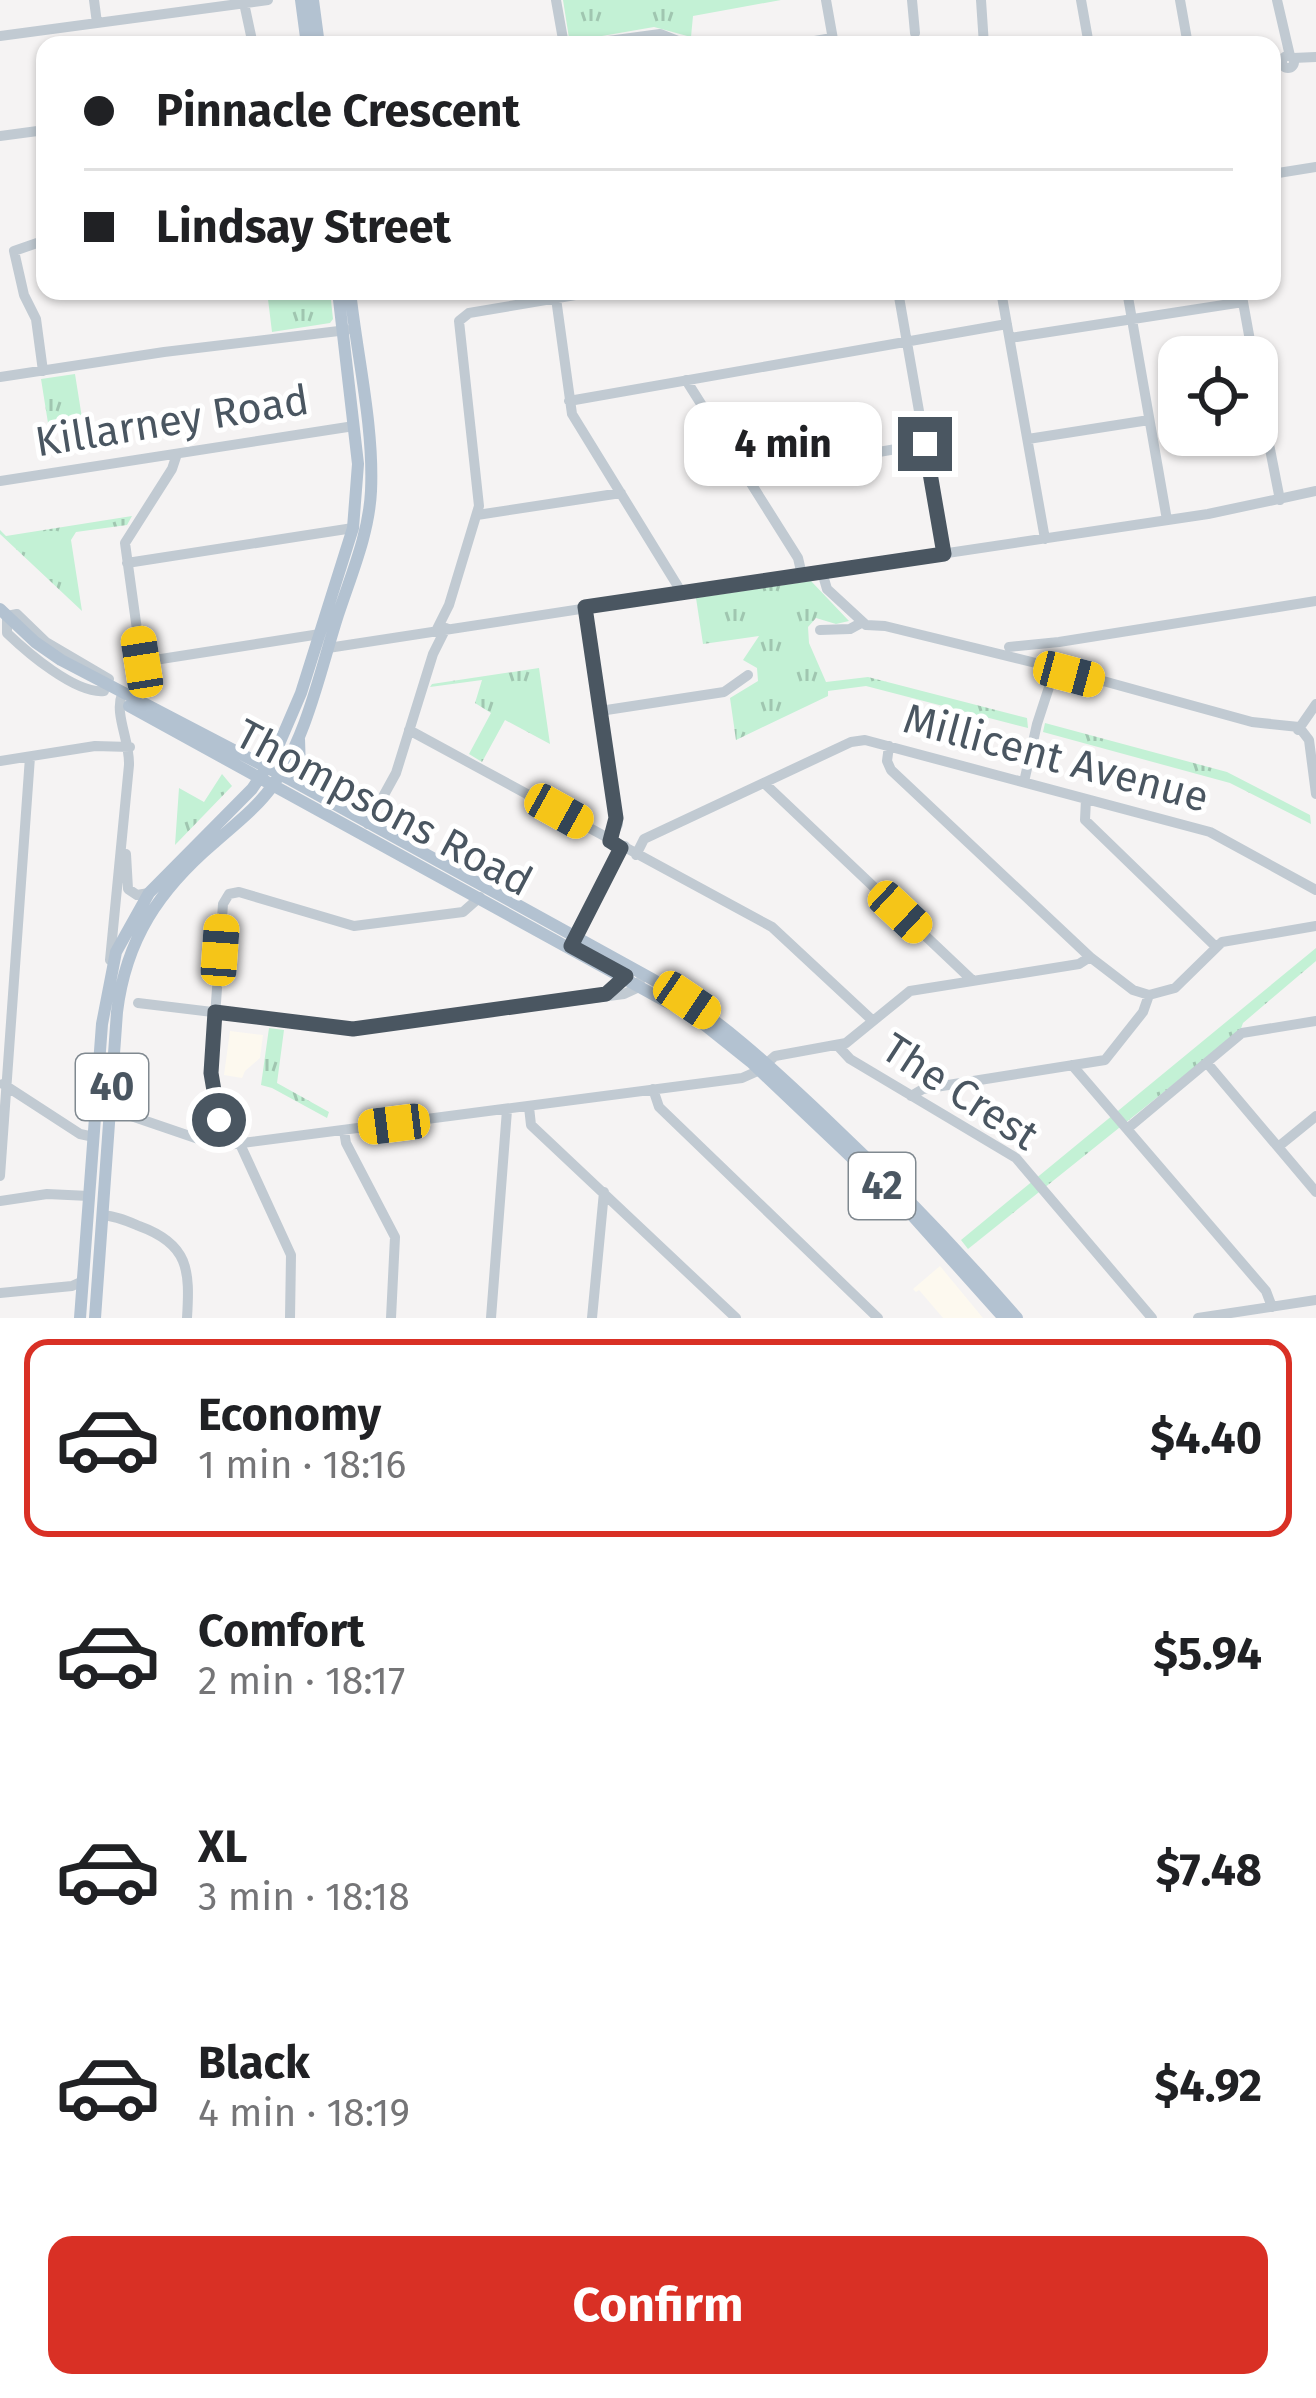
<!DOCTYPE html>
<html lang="en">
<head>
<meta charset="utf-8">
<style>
  body { margin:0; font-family:"Fira Sans",sans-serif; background:#f6f6f6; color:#202124; height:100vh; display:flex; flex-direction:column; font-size:45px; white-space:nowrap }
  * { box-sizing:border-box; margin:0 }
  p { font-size:39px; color:#757577 }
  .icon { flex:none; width:66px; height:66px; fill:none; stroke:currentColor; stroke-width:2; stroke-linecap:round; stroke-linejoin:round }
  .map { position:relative; height:1318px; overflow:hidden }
  .drawer { display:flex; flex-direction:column; background:#fff; flex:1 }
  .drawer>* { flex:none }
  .guide { position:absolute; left:36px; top:36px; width:1245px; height:264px; border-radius:24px; box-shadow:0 3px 9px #0004; display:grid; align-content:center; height:264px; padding:0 48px; background:#fff }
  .controls { position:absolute; left:1158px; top:336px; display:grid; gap:24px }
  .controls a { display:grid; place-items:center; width:120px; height:120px; border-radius:24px; background:#fff; box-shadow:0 3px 9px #0004; font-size:60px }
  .end { position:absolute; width:54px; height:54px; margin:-27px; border:15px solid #4a5661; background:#fff; box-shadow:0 0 0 6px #fff }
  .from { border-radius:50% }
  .bubble { position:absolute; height:84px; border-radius:24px; background:#fff; box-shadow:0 3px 9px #0004; font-size:39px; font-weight:700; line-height:84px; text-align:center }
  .car { position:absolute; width:36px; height:72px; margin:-36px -18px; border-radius:15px; box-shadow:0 0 9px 3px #0007; background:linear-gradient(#f5c518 24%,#345 0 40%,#f5c518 0 76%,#345 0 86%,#f5c518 0) }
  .guide b { display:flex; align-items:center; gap:42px; height:114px; font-size:45px }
  .guide b+b { border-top:3px solid #e0e0e0 }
  .guide i { width:30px; height:30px; background:#202124 }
  ul { padding:21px 0 0; list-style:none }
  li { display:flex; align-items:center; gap:36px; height:198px; margin:0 24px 18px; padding:0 24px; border:6px solid transparent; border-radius:24px }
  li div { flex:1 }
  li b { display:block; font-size:45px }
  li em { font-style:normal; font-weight:700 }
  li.active { border-color:#d93025 }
  li>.icon { width:108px; height:108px; stroke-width:1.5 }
  .primary-button { display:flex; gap:24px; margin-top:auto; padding:24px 48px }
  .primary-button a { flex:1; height:138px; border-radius:24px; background:#d93025; color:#fff; font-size:48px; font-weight:700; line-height:138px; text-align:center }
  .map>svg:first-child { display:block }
  .commercial { fill:#fdf9ef }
  .park { fill:url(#park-tufts) }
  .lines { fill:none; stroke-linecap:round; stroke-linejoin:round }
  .minor { stroke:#c1cad2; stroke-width:10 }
  .major { stroke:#b3c2d1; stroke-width:12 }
  .route { stroke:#4a5661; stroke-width:15 }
  .labels { text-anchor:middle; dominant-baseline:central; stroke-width:10; stroke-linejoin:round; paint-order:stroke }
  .shield { fill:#fff; stroke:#808990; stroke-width:3 }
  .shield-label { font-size:39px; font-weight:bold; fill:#4a5661 }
  .street-label { font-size:42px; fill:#4a5661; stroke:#fff }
</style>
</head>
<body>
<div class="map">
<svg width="1316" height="1318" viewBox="0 0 1316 1318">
  <defs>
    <pattern id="park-tufts" width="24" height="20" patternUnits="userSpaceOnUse" patternTransform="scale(3)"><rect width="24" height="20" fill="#c3f1d5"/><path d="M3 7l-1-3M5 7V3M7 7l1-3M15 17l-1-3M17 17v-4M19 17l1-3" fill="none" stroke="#a0c6b0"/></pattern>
  </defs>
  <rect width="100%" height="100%" fill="#f5f3f3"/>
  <path class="commercial" d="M 230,1031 L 263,1035 L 260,1058 L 245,1071 L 242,1078 L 224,1075 Z
    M 940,1266 L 983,1318 L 943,1318 L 919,1290 L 916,1292 L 913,1289 Z"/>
  <path class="park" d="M 563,0 L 781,0 L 693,16 L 691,37 L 654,27 L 573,41 L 569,38 Z
    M 267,291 L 330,291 L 333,319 L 330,323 L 272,332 Z
    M 75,374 L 82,418 L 48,423 L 41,379 Z
    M 132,516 L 127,525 L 76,532 L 71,540 L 82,611 L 0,534 L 0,530 L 6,536 Z
    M 811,581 L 849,621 L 836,624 L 816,618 L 808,627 L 809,643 L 826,682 L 868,677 L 1027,718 L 1028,728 L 866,686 L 828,691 L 828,696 L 736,740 L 730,698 L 758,681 L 757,668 L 743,660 L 759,636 L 703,644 L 696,598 Z
    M 539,668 L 550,744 L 505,720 L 482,762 L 469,754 L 491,713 L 475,703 L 482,680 L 430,687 L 432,684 Z
    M 1045,723 L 1227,772 L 1310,815 L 1311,824 L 1230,783 L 1043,732 Z
    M 222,774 L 232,786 L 175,845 L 179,788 L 204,802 Z
    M 1316,948 L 1316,961 L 1243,1023 L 1240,1031 L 968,1249 L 961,1240 Z
    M 269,1028 L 284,1030 L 277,1083 L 329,1112 L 327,1118 L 272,1088 L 261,1085 Z"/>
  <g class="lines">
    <path class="minor" d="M 94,0 L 97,23
      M 556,0 L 564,45
      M 826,0 L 834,45
      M 912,0 L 915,33
      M 981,0 L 984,45
      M 1081,0 L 1089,45
      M 1180,0 L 1188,45
      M 1277,0 L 1290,56
      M 244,3 L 253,45
      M 0,36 L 268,0
      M 579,45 L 660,34 L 688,45
      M 792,45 L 832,38
      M1282 62a6 6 0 1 1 12 0a6 6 0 1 1-12 0Z
      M 1293,58 L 1316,57
      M 0,136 L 45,130
      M 1272,174 L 1316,167
      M 37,243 L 14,251 L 24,295 L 36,319 L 43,371
      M 555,291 L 572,414 L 682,593
      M 898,291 L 944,554
      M 1001,291 L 1045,539
      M 1127,291 L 1167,520
      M 1241,291 L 1253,357
      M 1010,338 L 1243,302
      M 0,377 L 164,352 L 347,330
      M 686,380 L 798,558 L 802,575
      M 1257,383 L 1280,500
      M 569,401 L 1007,324
      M 1028,439 L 1149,420
      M 0,481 L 354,426
      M 748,481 L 763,472 L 925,444
      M 477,515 L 621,493
      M 127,563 L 353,528
      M 822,572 L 827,589 L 866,625 L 885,626 L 1048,666
      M 767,580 L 1208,514 L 1316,491
      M 585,607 L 618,824 L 610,841
      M 437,629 L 449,605 L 479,506 L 459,321 L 469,313 L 599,291
      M 820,630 L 850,629 L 861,623
      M 1009,647 L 1059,642 L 1316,601
      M 328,648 L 769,580
      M 142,662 L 320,634
      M 1056,668 L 1252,722 L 1299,727 L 1309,740 L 1316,794
      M 104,691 C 75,694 27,652 7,633 L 7,616 L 17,614 L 46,642 L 109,679
      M 135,694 L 142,666 L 125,543 L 172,469 L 177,454
      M 600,711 L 724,692 L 748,675
      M 409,730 L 772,927 L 873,1021
      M 1298,730 L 1316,704
      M 889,746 L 887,761 L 891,770 L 1090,957
      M 0,761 L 95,746 L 130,747
      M 1024,782 L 1037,724 L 1053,675
      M 764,783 L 972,980
      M 1086,799 L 1085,820 L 1215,946
      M 368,824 L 396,773 L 433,654 L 446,628
      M 126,854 L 128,889 L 137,895 L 149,893
      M 636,855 L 644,839 L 851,742 L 865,740 L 1210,832 L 1316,890
      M 573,936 L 625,846
      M 110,960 L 129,765 C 130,741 114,714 122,694
      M 138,1003 L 353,1029 L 624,994 L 637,988 L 640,981
      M 838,1046 L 850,1059 L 1016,1158 L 1152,1318
      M 767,1063 L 775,1056 L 846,1043 L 910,991 L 1079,964 L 1090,957 L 1133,990 L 1149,995 L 1175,988 L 1222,942 L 1316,926
      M 1207,1063 L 1316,1192
      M 1072,1065 L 1266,1291 L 1272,1307
      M 3,1084 L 80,1134 L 94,1137
      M 653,1089 L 659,1107 L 878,1318
      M 911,1096 L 923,1089 L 1105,1060 L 1143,1012 L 1149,995
      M 96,1104 L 219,1146 L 742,1078 L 760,1070
      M 529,1107 L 531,1125 L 736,1318
      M 1127,1129 L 1242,1033 L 1316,1021
      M 344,1131 L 346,1143 L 395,1237 L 391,1318
      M 240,1144 L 291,1255 L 290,1318
      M 225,1146 L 211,1073 L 223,904 L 229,894 L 239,892 L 354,926 L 463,912 L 480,897
      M 1278,1147 L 1316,1116
      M 0,1176 L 30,757
      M 0,1201 L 47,1194 L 89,1196
      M 102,1215 C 116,1216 127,1221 139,1226 C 189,1244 190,1270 187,1318
      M 0,1293 L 72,1286 L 83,1281
      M 491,1318 L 507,1110
      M 592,1318 L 604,1192
      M 1198,1318 L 1316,1300"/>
    <path class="major" d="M 301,0 L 307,45
      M 313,0 L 319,45
      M 0,609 L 35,642 L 61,660 L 291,780 L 652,979 C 718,1017 770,1066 825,1118 C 893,1182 956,1248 1017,1318
      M 129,706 L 696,1018 L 751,1062 L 911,1214 L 1004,1318
      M 299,739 L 300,770 L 310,787
      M 80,1318 L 102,1024 L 116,952 L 149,893 L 252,789 L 273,758 L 301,693 L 353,528 L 358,464 L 338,291
      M 95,1318 L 117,1012 C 126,939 159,890 214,843 C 234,825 257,808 273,785 C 307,737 320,671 338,615 C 351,575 369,534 371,491 C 374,426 357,356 350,291"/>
  </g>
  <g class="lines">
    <path class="route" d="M 219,1120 L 211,1073 L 215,1012 L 353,1029 L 606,994 L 626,976 L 571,946 L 621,848 L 610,841 L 616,818 L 585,607 L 944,554 L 925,444"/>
  </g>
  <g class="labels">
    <g class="shield">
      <rect x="76" y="1054" width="72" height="66" rx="9"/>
      <rect x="849" y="1153" width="66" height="66" rx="9"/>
    </g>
    <g class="shield-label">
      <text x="112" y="1087">40</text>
      <text x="882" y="1186">42</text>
    </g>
    <g class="street-label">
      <text transform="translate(172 421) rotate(-9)">Killarney Road</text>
      <text transform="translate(1056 758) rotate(15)">Millicent Avenue</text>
      <text transform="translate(384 808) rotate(28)">Thompsons Road</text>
      <text transform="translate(960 1092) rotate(33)">The Crest</text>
    </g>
  </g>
</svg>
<div class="controls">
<a><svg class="icon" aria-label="locate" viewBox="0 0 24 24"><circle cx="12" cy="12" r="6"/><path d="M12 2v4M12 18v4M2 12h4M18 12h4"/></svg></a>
</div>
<i class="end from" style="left:219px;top:1120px"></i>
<i class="end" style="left:925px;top:444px"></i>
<div class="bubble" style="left:684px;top:402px;width:198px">4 min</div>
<i class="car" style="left:142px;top:662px;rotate:351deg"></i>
<i class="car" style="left:1069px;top:674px;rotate:105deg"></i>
<i class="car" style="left:559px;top:811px;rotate:119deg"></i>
<i class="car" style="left:900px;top:912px;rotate:133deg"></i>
<i class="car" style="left:220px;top:950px;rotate:4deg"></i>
<i class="car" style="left:687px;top:1000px;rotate:124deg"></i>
<i class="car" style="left:394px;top:1124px;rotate:263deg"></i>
<div class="guide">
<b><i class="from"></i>Pinnacle Crescent</b>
<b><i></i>Lindsay Street</b>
</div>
</div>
<section class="drawer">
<ul>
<li class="active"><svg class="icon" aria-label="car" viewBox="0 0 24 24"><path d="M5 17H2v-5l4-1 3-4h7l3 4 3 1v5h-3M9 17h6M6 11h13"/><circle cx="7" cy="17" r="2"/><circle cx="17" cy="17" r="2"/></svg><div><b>Economy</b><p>1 min · 18:16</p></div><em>$4.40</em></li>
<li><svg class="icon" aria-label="car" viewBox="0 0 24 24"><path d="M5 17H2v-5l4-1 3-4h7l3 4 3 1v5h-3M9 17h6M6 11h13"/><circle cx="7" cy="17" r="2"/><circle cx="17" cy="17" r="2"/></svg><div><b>Comfort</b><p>2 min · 18:17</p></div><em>$5.94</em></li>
<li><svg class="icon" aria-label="car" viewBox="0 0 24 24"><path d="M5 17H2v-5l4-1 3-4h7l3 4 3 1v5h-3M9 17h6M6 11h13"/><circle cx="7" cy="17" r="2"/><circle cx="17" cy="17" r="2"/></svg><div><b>XL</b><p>3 min · 18:18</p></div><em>$7.48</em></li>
<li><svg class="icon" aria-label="car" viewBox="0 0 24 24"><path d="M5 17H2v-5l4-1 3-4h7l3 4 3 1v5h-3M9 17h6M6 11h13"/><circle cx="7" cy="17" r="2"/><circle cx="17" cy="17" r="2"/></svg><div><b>Black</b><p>4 min · 18:19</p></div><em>$4.92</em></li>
</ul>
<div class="primary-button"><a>Confirm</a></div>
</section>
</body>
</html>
